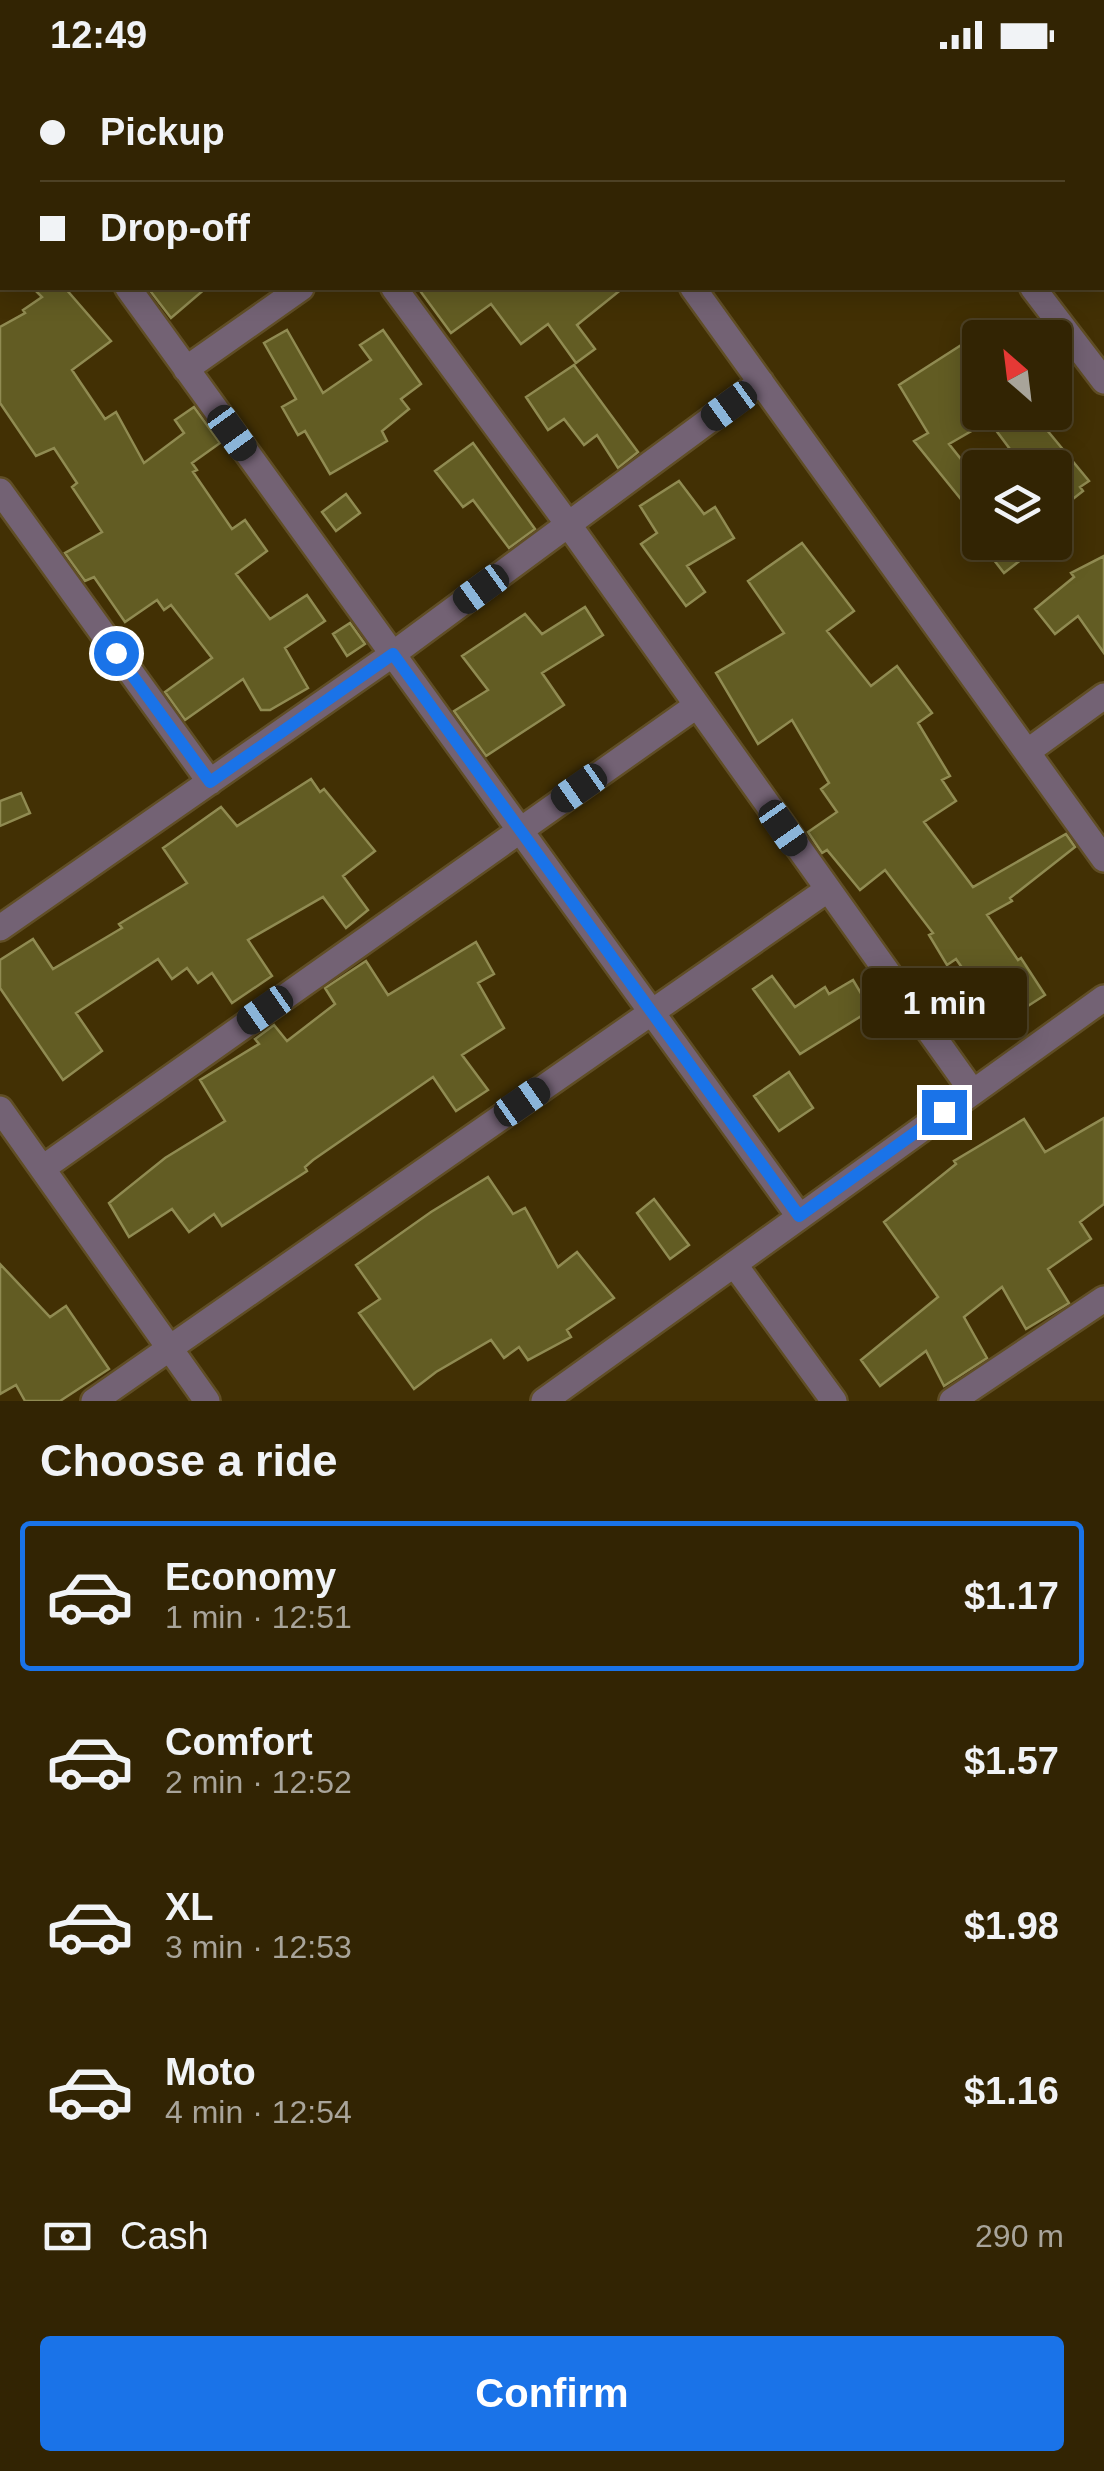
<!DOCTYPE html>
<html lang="en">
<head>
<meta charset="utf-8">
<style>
  body { margin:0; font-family:Arial,sans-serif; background:#3d3012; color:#f1f3f6; height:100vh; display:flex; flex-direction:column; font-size:38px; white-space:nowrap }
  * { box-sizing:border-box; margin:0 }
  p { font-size:32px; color:#a8a49a }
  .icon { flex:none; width:55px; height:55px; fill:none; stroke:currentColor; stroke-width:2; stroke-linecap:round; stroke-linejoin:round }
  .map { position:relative; height:1331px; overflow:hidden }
  .details { display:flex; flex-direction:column; background:#322403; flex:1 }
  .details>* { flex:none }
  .guide { position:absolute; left:0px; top:0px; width:1105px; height:220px; box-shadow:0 5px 25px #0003,0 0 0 2px #4d4125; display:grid; align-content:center; height:220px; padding:0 40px; background:#322403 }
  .needle { width:65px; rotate:332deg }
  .fabs { position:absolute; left:962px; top:250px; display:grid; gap:20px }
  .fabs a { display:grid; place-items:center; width:110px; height:110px; border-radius:10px; background:#322403; box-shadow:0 5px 25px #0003,0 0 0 2px #4d4125; font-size:50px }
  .end { position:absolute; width:45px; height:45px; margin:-22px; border:12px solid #1a73e8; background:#fff; box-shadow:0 0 0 5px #fff }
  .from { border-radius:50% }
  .bubble { position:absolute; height:70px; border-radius:10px; background:#322403; box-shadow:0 5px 25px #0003,0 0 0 2px #4d4125; font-size:32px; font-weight:700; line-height:70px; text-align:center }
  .car { position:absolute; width:30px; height:60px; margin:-30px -15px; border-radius:12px; box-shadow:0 0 8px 2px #0007; background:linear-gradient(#222 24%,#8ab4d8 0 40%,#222 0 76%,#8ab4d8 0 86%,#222 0) }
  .guide b { display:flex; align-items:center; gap:35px; height:95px; font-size:38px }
  .guide b+b { border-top:2px solid #4d4125 }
  .guide i { width:25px; height:25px; background:#f1f3f6 }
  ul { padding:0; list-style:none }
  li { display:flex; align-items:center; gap:30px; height:150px; margin:0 20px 15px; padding:0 20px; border:5px solid transparent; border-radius:10px }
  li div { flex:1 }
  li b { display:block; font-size:38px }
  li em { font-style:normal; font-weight:700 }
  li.selected { border-color:#1a73e8 }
  li>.icon { width:90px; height:90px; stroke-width:1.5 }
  h2 { padding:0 40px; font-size:45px; line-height:120px }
  .pay { display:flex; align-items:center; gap:25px; height:110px; padding:0 40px; font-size:38px }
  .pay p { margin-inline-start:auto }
  .action { display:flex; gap:20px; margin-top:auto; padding:20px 40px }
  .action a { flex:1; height:115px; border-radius:10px; background:#1a73e8; color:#fff; font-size:40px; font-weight:700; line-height:115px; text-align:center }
  .status { display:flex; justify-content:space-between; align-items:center; height:70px; padding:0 50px; background:#322403; direction:ltr }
  .status svg { height:28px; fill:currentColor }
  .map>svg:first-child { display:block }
  .building { fill:#625c23; stroke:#908b52; stroke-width:2.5 }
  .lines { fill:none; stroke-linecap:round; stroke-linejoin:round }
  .minor-casing { stroke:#604e25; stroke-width:30 }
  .minor { stroke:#736274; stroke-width:25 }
  .route { stroke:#1a73e8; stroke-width:12 }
</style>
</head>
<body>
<div class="status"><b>12:49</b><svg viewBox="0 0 49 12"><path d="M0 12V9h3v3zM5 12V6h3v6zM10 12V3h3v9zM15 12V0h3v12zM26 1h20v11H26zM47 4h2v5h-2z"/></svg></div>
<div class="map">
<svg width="1104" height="1331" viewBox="0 0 1104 1331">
  <rect width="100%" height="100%" fill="#423004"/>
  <path class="building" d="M 33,218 L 65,218 L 111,271 L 72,300 L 105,349 L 116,342 L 144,393 L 184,363 L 175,350 L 194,337 L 220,373 L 192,393 L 197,400 L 193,402 L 232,459 L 245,450 L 267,481 L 236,504 L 270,549 L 307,525 L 325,551 L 285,578 L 308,618 L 270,640 L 261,640 L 243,609 L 185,650 L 165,622 L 212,588 L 171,535 L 164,540 L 157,530 L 125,552 L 94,507 L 85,511 L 67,486 L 65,483 L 102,462 L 72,417 L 77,413 L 54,378 L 36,386 L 0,333 L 0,257 L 25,243 L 23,240 L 42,227 Z
    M 148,218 L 206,218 L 171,248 Z
    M 418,218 L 623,218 L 577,255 L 595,279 L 576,293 L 548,254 L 521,274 L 491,234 L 451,263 Z
    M 287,260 L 323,323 L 371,290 L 360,275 L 383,260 L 421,314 L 401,329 L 409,339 L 382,361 L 387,371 L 330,404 L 305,361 L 298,365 L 282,337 L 296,329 L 264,273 Z
    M 980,263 L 980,306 L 970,313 L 980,330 L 980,342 L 1032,342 L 1089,411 L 1080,417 L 1083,421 L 1055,443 L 1055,398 L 1024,398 L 989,351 L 949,374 L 980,413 L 960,428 L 914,371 L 928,363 L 899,315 Z
    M 574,295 L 638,382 L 618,398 L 597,365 L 584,375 L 564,349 L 548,360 L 526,327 Z
    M 473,373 L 535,459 L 509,478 L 473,430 L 463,437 L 435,401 Z
    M 679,411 L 704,444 L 715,437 L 734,468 L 687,496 L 705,522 L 686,536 L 641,474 L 657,463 L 640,436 Z
    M 346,424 L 360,443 L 336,461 L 322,442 Z
    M 980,472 L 1044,472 L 1004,503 Z
    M 802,473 L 854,541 L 827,561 L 871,616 L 897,596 L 932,643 L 918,653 L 950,706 L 942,710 L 956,731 L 924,752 L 973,817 L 1066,764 L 1075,777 L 1010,828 L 1012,831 L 987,845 L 1018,890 L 1021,888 L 1045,925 L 1017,943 L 989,902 L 972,912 L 956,889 L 947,895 L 929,865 L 933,863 L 885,800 L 860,820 L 827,780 L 822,783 L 808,762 L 837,742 L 821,719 L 829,713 L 792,650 L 758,674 L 716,603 L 784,563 L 748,511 Z
    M 1104,486 L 1104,583 L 1078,546 L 1055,564 L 1035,539 L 1074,507 L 1071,503 Z
    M 585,537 L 603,565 L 542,603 L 564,635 L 486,686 L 454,641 L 488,620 L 462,586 L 525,544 L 542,564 Z
    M 350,553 L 365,574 L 347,586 L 333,564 Z
    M 311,709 L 320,722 L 324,719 L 375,781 L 343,806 L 368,840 L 346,858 L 323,827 L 248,870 L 272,906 L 232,933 L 212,903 L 198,913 L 187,898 L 172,909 L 158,889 L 76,943 L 102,981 L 63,1010 L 0,918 L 0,890 L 33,869 L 53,899 L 122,858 L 119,854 L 187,813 L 163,778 L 221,737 L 237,756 Z
    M 21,723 L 30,743 L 0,756 L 0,731 Z
    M 476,872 L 494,904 L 478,913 L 504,958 L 462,985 L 488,1020 L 456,1041 L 433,1007 L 313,1090 L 305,1097 L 307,1101 L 222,1156 L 214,1144 L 189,1162 L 172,1139 L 129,1167 L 109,1133 L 165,1088 L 225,1051 L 200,1010 L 259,974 L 255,969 L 274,955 L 287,971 L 335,934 L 325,918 L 366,891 L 388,925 Z
    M 772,906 L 795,937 L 825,917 L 829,924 L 853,910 L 871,940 L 800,984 L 753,919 Z
    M 789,1002 L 813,1038 L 779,1061 L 754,1026 Z
    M 1104,1048 L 1104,1134 L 1080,1152 L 1091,1169 L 1048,1199 L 1069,1233 L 1026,1259 L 1002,1217 L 964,1247 L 987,1288 L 944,1316 L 926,1281 L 880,1316 L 861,1290 L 938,1227 L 884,1152 L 956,1094 L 954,1091 L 1024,1049 L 1045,1082 Z
    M 488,1107 L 513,1144 L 525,1138 L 558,1197 L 577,1182 L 614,1228 L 567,1260 L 571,1267 L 528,1290 L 519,1277 L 504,1288 L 491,1270 L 436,1302 L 414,1319 L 359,1243 L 380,1229 L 356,1195 L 431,1142 Z
    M 654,1129 L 689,1175 L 670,1189 L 637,1143 Z
    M 0,1194 L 50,1247 L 66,1236 L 109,1299 L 60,1331 L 25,1331 L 16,1315 L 0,1324 Z"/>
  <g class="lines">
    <defs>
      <path id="minor" d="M 537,0 L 539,2
        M 200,2 L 204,0
        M 650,2 L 653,0
        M 1013,2 L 1017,0
        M 0,37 L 2,41
        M 0,153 L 2,151
        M 128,218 L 799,1146
        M 394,218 L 568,454 L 972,1021
        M 693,218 L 1104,789
        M 1033,218 L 1104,311
        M 186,299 L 301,218
        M 0,421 L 210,712
        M 1027,682 L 1104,626
        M 0,858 L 393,584 L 761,312
        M 0,1039 L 207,1331
        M 43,1098 L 696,636
        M 734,1194 L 834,1331
        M 94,1331 L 827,820
        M 544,1331 L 1104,928
        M 952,1331 L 1104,1229"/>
    </defs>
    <use href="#minor" class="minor-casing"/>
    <use href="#minor" class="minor"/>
  </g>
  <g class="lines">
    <path class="route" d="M 116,583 L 210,712 L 393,584 L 799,1146 L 944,1042"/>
  </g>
</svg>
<div class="fabs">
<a><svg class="needle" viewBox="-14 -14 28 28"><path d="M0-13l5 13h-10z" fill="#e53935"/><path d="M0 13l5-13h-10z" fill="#a8a49a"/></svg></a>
<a><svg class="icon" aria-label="layers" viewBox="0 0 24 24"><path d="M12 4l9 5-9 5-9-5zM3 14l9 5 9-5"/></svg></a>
</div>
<i class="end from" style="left:116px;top:583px"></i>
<i class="end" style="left:944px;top:1042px"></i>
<div class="bubble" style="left:862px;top:898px;width:165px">1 min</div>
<i class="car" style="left:729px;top:336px;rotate:234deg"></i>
<i class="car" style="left:232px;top:363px;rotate:144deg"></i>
<i class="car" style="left:481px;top:519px;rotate:234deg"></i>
<i class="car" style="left:579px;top:718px;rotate:235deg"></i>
<i class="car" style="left:783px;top:758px;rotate:145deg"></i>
<i class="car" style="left:265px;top:940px;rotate:235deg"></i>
<i class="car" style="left:522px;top:1032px;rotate:55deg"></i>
<div class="guide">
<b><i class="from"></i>Pickup</b>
<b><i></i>Drop-off</b>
</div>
</div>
<section class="details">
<h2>Choose a ride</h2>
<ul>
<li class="selected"><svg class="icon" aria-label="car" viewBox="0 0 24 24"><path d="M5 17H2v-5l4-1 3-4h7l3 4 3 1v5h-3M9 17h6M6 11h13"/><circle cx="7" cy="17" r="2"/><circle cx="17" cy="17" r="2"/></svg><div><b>Economy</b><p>1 min · 12:51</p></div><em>$1.17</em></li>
<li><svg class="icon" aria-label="car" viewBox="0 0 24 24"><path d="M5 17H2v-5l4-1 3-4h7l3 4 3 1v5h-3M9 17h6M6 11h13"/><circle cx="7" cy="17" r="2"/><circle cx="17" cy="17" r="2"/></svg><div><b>Comfort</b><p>2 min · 12:52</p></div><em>$1.57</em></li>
<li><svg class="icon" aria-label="car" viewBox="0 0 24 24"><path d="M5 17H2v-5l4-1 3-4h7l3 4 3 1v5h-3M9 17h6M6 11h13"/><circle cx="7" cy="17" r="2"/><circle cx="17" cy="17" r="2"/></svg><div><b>XL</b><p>3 min · 12:53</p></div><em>$1.98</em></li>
<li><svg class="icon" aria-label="car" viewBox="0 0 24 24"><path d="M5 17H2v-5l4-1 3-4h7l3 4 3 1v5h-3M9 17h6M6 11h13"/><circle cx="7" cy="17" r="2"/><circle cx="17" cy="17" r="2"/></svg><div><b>Moto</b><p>4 min · 12:54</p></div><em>$1.16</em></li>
</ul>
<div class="pay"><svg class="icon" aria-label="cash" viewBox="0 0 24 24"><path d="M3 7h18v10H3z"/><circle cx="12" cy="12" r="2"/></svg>Cash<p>290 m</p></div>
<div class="action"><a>Confirm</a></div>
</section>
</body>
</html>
